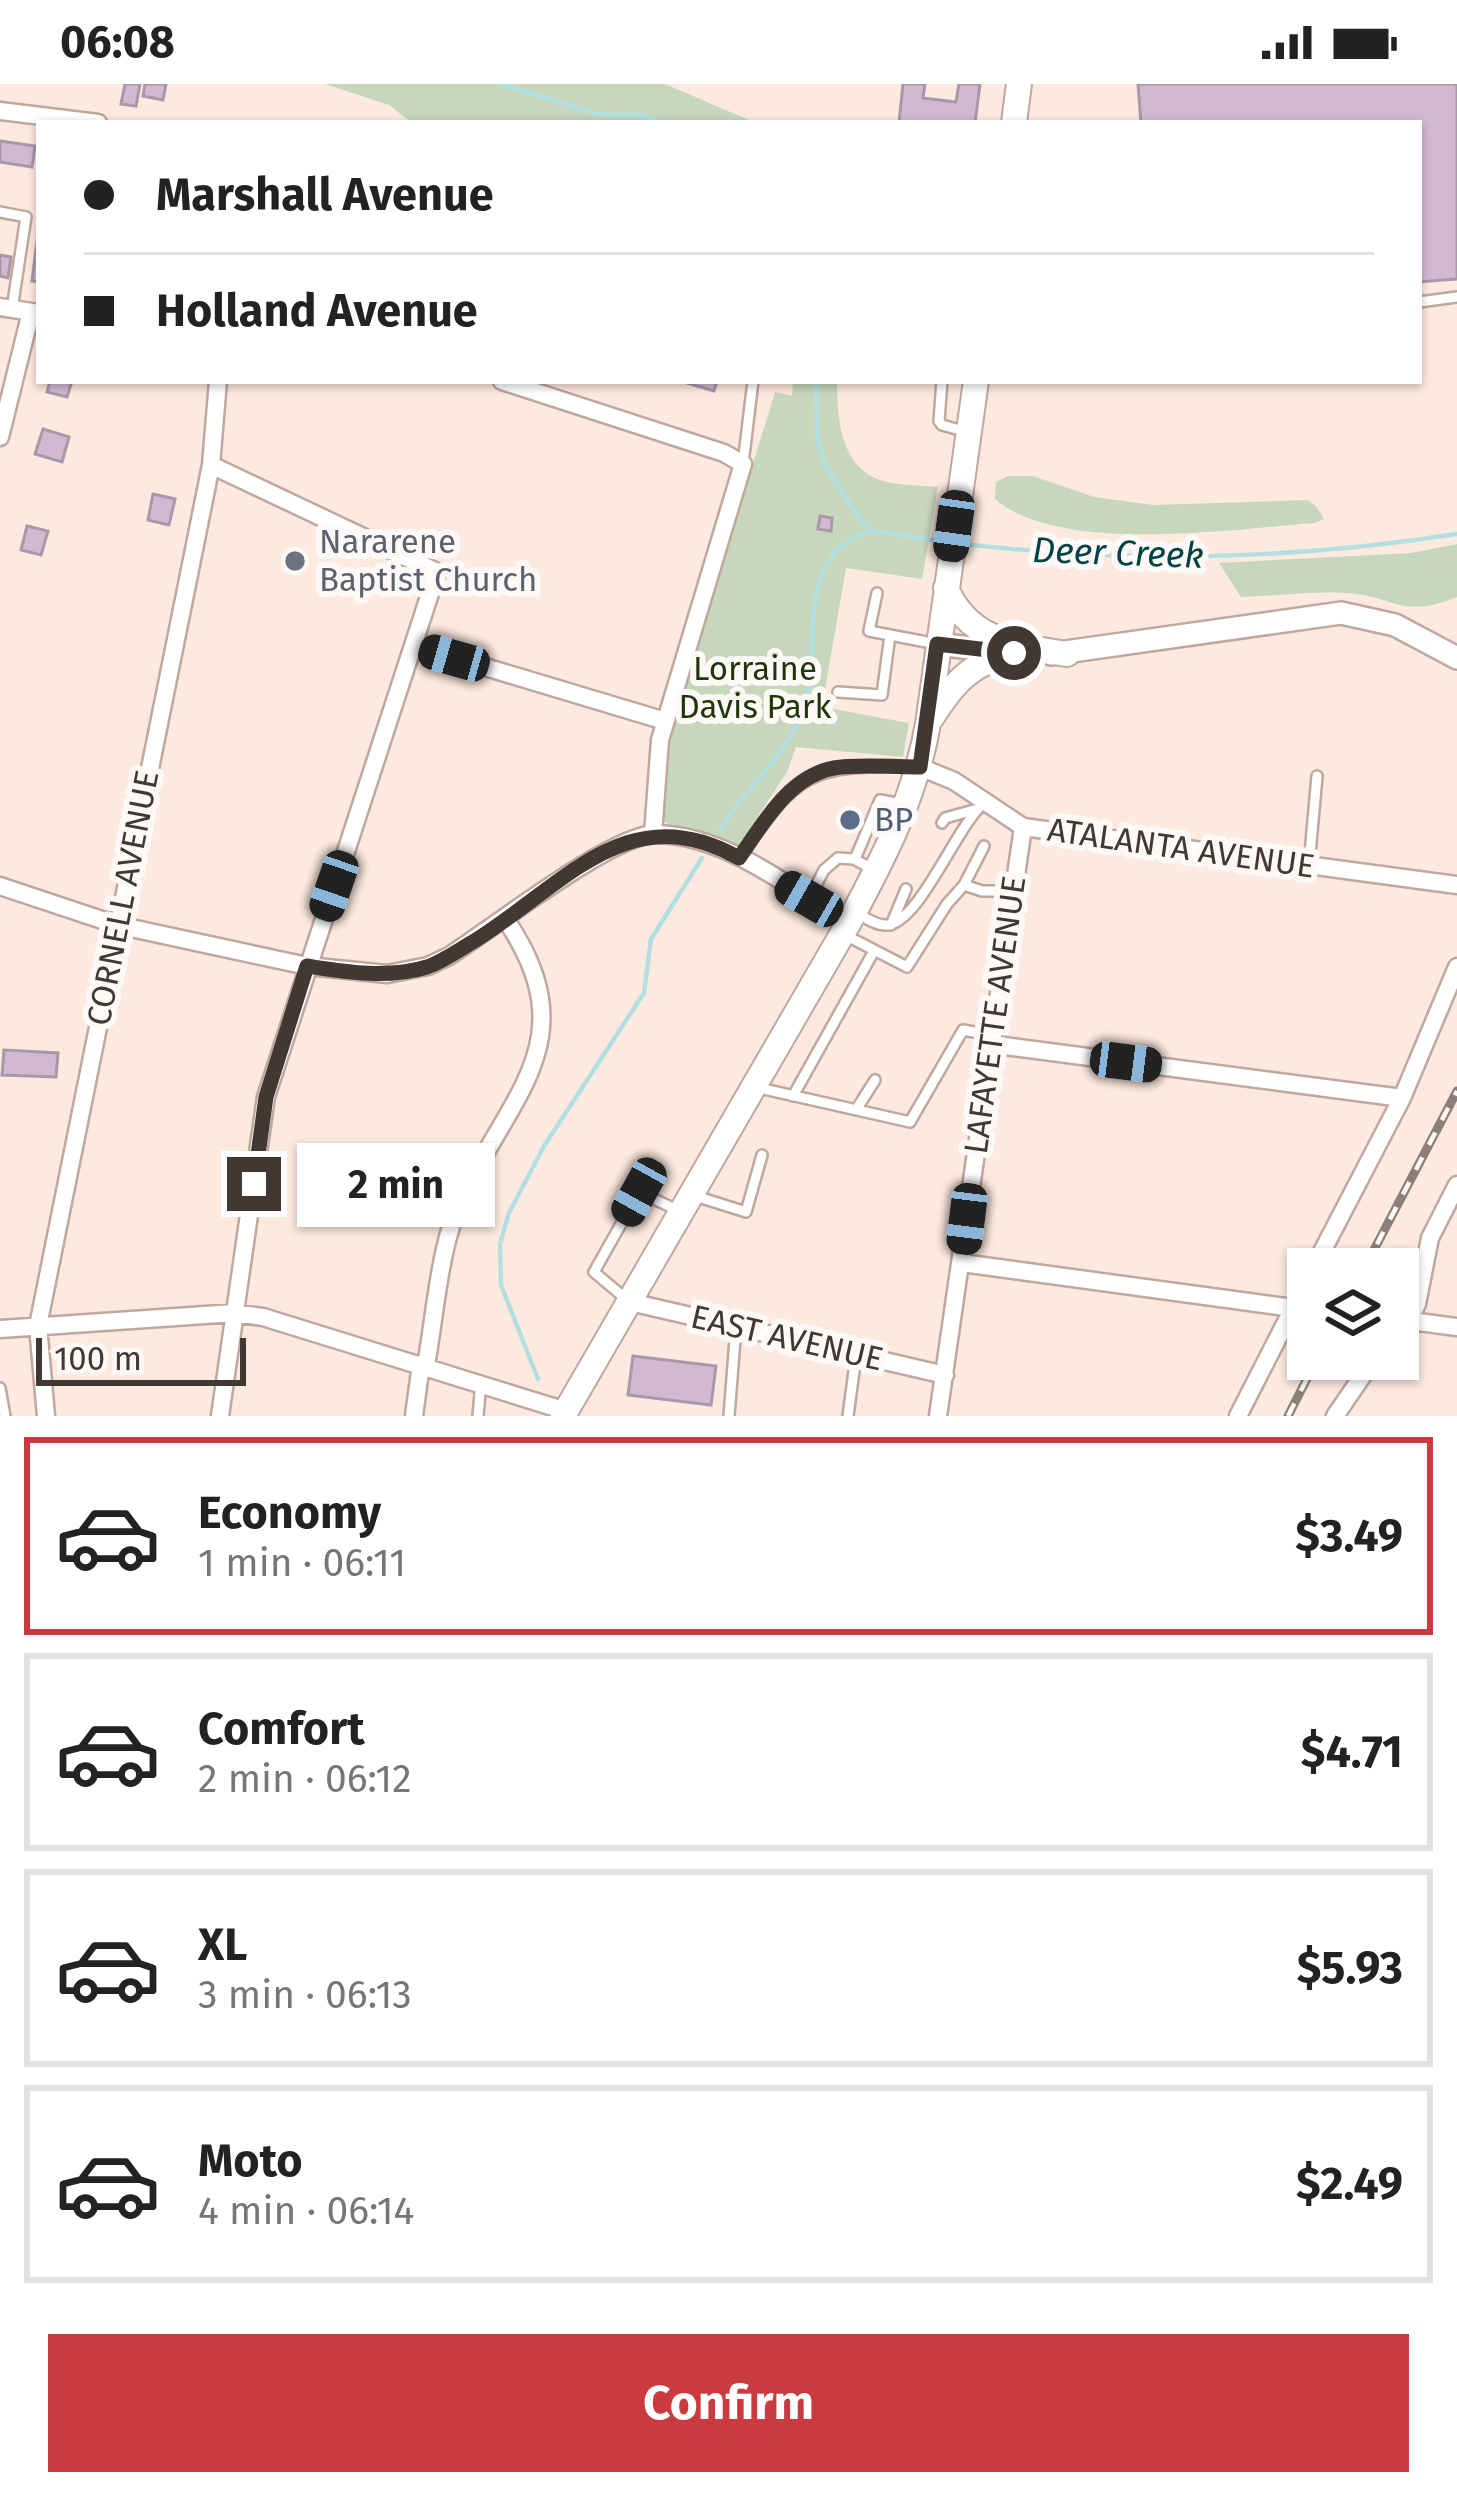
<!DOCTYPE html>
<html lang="en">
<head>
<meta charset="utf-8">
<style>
  body { margin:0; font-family:"Fira Sans",sans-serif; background:#f6f6f6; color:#222; height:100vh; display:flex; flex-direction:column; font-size:45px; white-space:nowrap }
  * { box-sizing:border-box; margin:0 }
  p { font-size:39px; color:#767676 }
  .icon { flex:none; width:66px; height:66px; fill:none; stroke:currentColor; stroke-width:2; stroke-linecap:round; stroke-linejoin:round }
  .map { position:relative; height:1332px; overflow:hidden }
  .side { display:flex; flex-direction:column; background:#fff; flex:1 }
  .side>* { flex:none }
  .top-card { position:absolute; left:36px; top:36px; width:1386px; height:264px; border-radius:0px; box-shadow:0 3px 9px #0004; display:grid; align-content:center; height:264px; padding:0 48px; background:#fff }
  .buttons { position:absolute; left:1287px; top:1164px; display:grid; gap:24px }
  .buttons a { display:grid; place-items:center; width:132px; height:132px; border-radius:0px; background:#fff; box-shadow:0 3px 9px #0004; font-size:60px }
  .scale { position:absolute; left:36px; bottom:30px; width:210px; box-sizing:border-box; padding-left:12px; border:6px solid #413833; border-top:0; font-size:33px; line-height:42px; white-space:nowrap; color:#413833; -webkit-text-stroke:9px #fef9f7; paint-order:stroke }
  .end { position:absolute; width:54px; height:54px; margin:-27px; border:15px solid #413833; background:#fff; box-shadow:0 0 0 6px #fff }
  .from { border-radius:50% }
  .bubble { position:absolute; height:84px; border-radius:0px; background:#fff; box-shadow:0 3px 9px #0004; font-size:39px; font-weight:700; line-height:84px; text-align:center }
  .car { position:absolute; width:36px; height:72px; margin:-36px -18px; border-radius:15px; box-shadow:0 0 9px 3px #0007; background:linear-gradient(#222 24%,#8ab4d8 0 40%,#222 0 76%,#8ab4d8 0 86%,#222 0) }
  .top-card b { display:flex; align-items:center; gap:42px; height:114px; font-size:45px }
  .top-card b+b { border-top:3px solid #e0e0e0 }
  .top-card i { width:30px; height:30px; background:#222 }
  ul { padding:21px 0 0; list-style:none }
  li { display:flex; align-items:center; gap:36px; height:198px; margin:0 24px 18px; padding:0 24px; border:6px solid #e0e0e0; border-radius:0px }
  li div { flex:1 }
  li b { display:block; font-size:45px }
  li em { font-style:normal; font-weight:700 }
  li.active { border-color:#ca3b40 }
  li>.icon { width:108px; height:108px; stroke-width:1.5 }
  .button { display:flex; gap:24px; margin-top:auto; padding:24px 48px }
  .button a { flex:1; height:138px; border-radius:0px; background:#ca3b40; color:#fff; font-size:48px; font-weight:700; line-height:138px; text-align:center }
  .status { display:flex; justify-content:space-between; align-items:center; height:84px; padding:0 60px; background:#fff; direction:ltr }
  .status svg { height:33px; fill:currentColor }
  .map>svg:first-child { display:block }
  .green { fill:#c6d7bc }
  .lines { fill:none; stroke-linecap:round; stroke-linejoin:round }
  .stream { stroke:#b4dfe0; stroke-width:4.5 }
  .building { fill:#d2b9d2; stroke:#a998a9; stroke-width:3 }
  .service-casing { stroke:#bfa89d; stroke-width:14 }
  .minor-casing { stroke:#bfa89d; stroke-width:21 }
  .tertiary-casing { stroke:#bfa89d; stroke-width:26 }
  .secondary-casing { stroke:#bfa89d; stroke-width:28 }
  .service { stroke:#fff; stroke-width:9 }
  .minor { stroke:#fff; stroke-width:16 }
  .tertiary { stroke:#fff; stroke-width:21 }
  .secondary { stroke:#fff; stroke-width:24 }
  .rail-casing { stroke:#8c7f78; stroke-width:9 }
  .rail { stroke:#fef9f7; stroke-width:4.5; stroke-dasharray:14; stroke-linecap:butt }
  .route { stroke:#413833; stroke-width:15 }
  .worship-dot { fill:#6b7280; stroke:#fef9f7; stroke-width:4.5 }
  .service-dot { fill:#5c6f8a; stroke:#fef9f7; stroke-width:4.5 }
  .labels { text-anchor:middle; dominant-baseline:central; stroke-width:12; stroke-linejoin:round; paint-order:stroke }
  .worship-label { font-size:33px; fill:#5b616d; stroke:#fef9f7; text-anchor:start }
  .park-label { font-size:33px; fill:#1e3609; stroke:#fef9f7 }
  .service-label { font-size:33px; fill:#4e5e75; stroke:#fef9f7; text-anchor:start }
  .street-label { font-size:33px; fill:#413833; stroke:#fef9f7 }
  .water-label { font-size:36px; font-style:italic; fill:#004345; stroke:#fef9f7 }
</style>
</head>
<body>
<div class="status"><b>06:08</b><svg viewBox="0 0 49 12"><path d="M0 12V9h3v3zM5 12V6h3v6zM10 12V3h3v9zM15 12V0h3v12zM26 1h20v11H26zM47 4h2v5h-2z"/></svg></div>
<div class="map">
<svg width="1457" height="1332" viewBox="0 0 1457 1332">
  <rect width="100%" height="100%" fill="#fce9df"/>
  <path class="green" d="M 325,0 L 665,0 L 756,39 L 412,39 L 389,21 Z
    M 793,297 L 837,297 C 837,333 840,382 880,396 C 897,402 920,401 938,403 L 922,495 L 846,484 L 822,623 L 909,639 L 903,673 L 796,663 L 787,688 L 737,764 C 715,752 676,747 662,736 L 664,670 L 775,308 L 792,312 Z
    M 1008,392 L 1033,392 L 1094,413 L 1153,421 L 1307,416 L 1316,422 L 1324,435 L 1315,439 C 1231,445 1060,471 995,415 L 996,398 Z
    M 1457,460 L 1457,513 C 1401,536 1396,512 1346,509 C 1312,507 1275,512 1241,513 L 1219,479 L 1411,469 Z"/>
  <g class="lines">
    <path class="stream" d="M 500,0 L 601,31 L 642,31 L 663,39
      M 816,297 L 817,353 L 826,383 L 859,434 L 874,447 L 945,458
      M 963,460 C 1131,479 1290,476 1457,450
      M 720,746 C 743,705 783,676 801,632 C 826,572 787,469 872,447
      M 538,1295 L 501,1201 L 500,1160 L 509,1129 L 544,1062 L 644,909 L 651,855 L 702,774"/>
  </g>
  <path class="building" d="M 125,0 L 140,0 L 136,22 L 121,20 Z
    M 145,0 L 166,0 L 163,16 L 143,12 Z
    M 903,0 L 925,0 L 923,14 L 956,18 L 959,0 L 980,0 L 975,39 L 899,39 Z
    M 1138,0 L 1457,0 L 1457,195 L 1419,198 L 1419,39 L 1141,39 Z
    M 0,57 L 35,62 L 32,83 L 0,78 Z
    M 37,157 L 39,158 L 39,198 L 32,197 Z
    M 0,171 L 11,173 L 8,194 L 0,192 Z
    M 50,297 L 72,297 L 67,313 L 47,308 Z
    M 680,297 L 717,297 L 714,307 Z
    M 43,345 L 69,353 L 62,378 L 35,370 Z
    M 153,410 L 175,415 L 169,441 L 148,436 Z
    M 820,432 L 832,434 L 831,447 L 818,445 Z
    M 27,442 L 48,447 L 41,471 L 21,466 Z
    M 4,966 L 58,969 L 56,993 L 2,991 Z
    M 633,1272 L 716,1282 L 711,1321 L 628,1311 Z"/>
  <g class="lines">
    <defs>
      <path id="service" d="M 0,128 L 26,133 L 12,225
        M 1419,218 L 1457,213
        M 942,297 L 939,337 L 942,341 L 967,348
        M 743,380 L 753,297
        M 877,509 L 869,547 L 937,560
        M 838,608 L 882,611 L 890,551
        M 942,739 L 945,734 L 974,726
        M 739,774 C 799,687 810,681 916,683
        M 855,775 L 880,716 L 902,720
        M 1309,781 L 1317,692
        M 964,801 L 984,762
        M 809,815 L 824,786 L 838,774 L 854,775 L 874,786
        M 859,830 C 867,835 876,841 885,841 C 919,842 956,741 985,718
        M 891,841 L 906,805
        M 847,852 L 907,883 L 947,820 L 964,801 L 982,807 L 1012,807
        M 759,1004 L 910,1038 L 963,946 L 990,951
        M 793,1012 L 874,867
        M 856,1026 L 875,996
        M 692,1111 L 746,1128 L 762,1071
        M 626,1215 L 594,1188 L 639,1108 L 677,1126
        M 0,1304 L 5,1332
        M 478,1332 L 481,1298
        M 729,1332 L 736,1243
        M 848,1332 L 856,1272"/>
      <path id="minor" d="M 0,27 L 98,39
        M 0,223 L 38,229
        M 502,297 L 724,369 L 743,380 L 660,656 L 653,750
        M 0,353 L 31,228
        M 211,381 L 437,488 L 266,1013 L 220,1332
        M 415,562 L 665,637
        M 920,683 L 954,697 L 1023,743 L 1457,801
        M 0,802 L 117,841 L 307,882 L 387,890 L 428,882 L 449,872 C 493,844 612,750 656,750 C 726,751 791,804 848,840
        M 989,960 L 1402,1014
        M 962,1179 L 1293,1224
        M 1313,1185 L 1402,1014 L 1457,883
        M 630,1218 L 945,1291
        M 1411,1237 L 1457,1243
        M 0,1245 L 234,1229 L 263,1233 L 566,1327
        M 1398,1256 L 1417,1220 L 1430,1154 L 1457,1101
        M 426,1281 C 434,1237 439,1174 454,1134 C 498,1017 593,965 506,836
        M 46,1332 L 38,1242 L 211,381 L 218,297
        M 414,1332 L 421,1280
        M 938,1332 L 1023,743
        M 1238,1332 L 1308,1195
        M 1335,1332 L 1374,1275"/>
      <path id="tertiary" d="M 937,560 L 1013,569
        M 1051,570 L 1341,529 L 1395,541 L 1457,574"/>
      <path id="secondary" d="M 1014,39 L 1019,0
        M 946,504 C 968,557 1017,562 1067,570
        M 932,633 C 954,598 972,578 1014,569
        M 563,1332 L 848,840 C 883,775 915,714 928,640 L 976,297"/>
    </defs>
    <use href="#service" class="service-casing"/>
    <use href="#minor" class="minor-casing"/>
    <use href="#tertiary" class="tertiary-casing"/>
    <use href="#secondary" class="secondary-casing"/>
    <use href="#service" class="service"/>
    <use href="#minor" class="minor"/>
    <use href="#tertiary" class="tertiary"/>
    <use href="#secondary" class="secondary"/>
    <defs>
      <path id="rail" d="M 1364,1185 L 1457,1007
        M 1288,1332 L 1317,1275"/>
    </defs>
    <use href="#rail" class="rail-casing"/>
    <use href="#rail" class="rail"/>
  </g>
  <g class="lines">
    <path class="route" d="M 254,1100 L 266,1013 L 307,882 C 346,888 387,895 427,883 C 444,877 460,865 476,856 C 564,801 629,711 739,774 C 763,740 789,692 834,684 C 855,680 898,683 920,683 L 937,560 L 1014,569"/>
  </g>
  <circle class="worship-dot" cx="295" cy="477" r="12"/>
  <circle class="service-dot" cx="850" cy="736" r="12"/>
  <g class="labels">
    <g class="worship-label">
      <text x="319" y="458">Nararene<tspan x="319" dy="38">Baptist Church</tspan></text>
    </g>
    <g class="park-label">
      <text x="755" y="585">Lorraine<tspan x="755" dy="38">Davis Park</tspan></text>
    </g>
    <g class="service-label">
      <text x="874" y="736">BP</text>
    </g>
    <g class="street-label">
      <text transform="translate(1181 764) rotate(8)">ATALANTA AVENUE</text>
      <text transform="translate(123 814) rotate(-79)">CORNELL AVENUE</text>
      <text transform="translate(995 931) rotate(-82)">LAFAYETTE AVENUE</text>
      <text transform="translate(787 1254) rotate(13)">EAST AVENUE</text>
    </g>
    <g class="water-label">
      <text transform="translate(1118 469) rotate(2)">Deer Creek</text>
    </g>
  </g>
</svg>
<div class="buttons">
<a><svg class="icon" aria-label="layers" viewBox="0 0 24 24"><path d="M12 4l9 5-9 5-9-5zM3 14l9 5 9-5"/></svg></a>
</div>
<div class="scale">100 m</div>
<i class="end from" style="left:1014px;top:569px"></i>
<i class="end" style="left:254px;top:1100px"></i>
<div class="bubble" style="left:297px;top:1059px;width:198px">2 min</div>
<i class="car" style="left:954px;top:442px;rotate:188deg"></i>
<i class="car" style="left:454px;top:574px;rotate:286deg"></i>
<i class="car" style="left:334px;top:802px;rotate:199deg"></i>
<i class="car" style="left:809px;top:815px;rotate:300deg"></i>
<i class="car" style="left:1126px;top:978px;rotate:97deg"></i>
<i class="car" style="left:639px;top:1108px;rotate:209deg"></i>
<i class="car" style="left:967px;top:1135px;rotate:187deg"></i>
<div class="top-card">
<b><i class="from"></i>Marshall Avenue</b>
<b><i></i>Holland Avenue</b>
</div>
</div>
<section class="side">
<ul>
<li class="active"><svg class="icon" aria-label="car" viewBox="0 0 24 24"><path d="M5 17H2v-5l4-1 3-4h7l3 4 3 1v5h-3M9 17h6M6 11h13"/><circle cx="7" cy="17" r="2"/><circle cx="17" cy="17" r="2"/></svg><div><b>Economy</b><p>1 min · 06:11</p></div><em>$3.49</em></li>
<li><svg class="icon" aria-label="car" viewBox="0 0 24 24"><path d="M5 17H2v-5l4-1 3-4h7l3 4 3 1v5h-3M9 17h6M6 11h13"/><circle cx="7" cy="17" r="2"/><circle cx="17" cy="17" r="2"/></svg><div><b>Comfort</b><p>2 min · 06:12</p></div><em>$4.71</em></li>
<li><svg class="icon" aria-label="car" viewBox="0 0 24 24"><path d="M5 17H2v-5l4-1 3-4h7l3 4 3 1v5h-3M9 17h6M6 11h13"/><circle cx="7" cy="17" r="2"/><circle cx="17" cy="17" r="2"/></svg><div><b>XL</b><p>3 min · 06:13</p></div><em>$5.93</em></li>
<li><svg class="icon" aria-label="car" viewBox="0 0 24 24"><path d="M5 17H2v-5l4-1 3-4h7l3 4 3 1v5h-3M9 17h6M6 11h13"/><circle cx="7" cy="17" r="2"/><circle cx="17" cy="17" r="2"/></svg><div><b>Moto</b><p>4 min · 06:14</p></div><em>$2.49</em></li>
</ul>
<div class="button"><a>Confirm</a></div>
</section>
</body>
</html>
